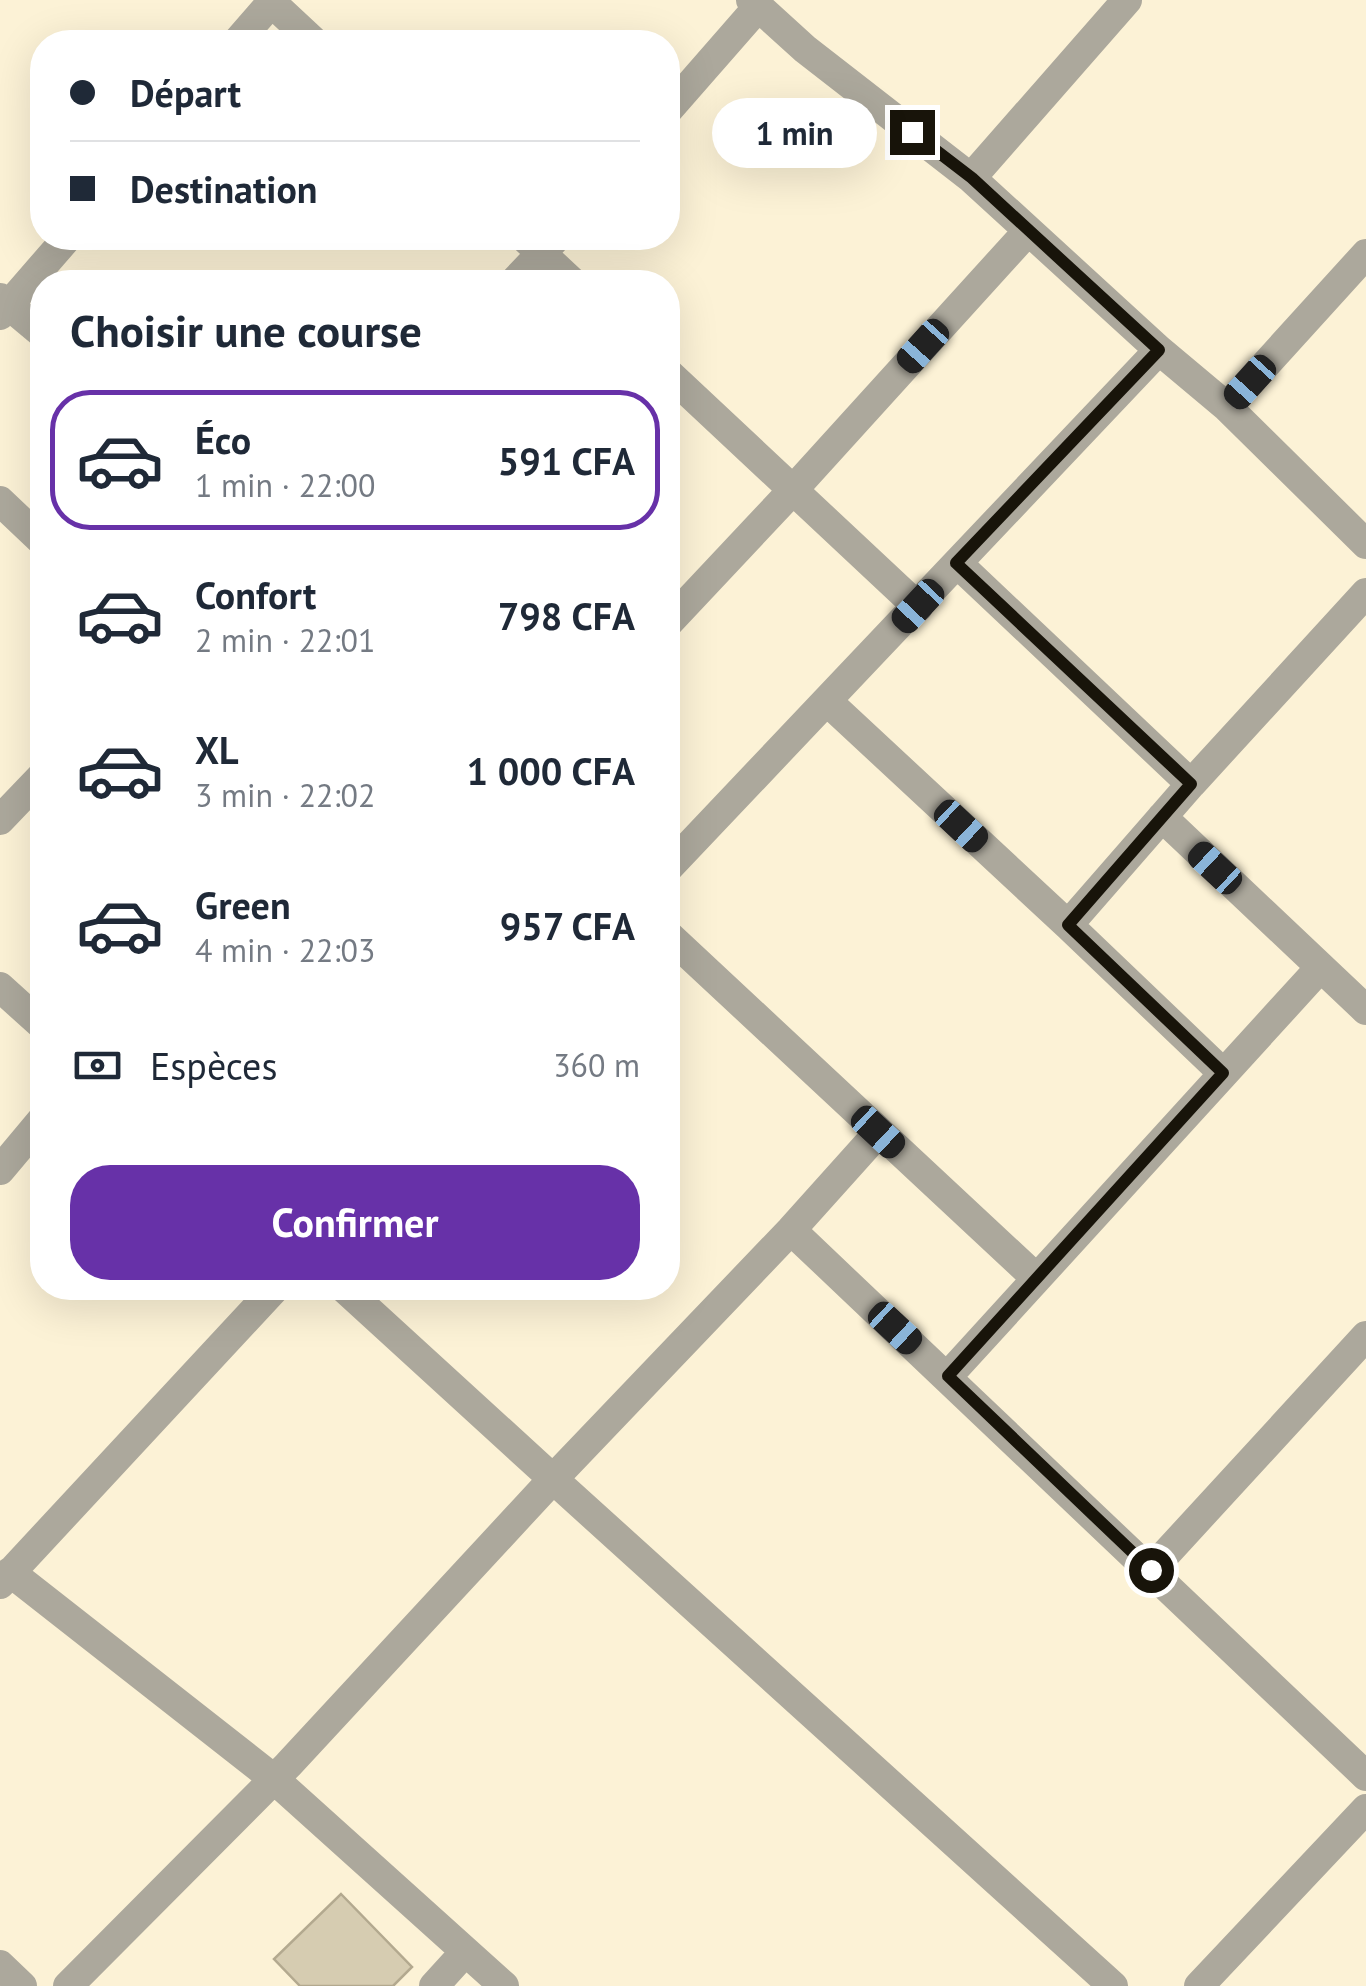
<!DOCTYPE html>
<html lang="fr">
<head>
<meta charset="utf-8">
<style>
  body { margin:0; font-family:"PT Sans",sans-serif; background:#f2f2f3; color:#1f2937; height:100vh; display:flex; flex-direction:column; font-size:38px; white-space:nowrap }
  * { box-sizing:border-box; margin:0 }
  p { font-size:32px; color:#747a83 }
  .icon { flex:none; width:55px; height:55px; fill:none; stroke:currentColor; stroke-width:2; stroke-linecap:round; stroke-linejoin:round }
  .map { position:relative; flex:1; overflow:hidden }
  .drawer { position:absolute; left:30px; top:270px; width:650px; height:1030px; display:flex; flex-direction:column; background:#fff; border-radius:40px; box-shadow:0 10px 40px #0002 }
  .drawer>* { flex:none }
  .top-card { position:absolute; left:30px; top:30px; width:650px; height:220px; border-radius:40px; box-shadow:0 10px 40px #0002; display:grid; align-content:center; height:220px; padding:0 40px; background:#fff }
  .end { position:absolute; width:45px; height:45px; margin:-22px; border:12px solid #18140a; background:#fff; box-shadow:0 0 0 5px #fff }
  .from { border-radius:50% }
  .bubble { position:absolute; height:70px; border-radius:35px; background:#fff; box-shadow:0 10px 40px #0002; font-size:32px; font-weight:600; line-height:70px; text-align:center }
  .car { position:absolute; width:30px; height:60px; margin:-30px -15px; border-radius:12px; box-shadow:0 0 8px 2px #0007; background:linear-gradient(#222 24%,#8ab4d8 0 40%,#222 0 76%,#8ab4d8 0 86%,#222 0) }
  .top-card b { display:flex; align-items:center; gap:35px; height:95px; font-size:38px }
  .top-card b+b { border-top:2px solid #e0e1e3 }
  .top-card i { width:25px; height:25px; background:#1f2937 }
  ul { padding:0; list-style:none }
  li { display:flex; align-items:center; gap:30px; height:140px; margin:0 20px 15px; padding:0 20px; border:5px solid transparent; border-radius:40px }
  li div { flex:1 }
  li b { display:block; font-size:38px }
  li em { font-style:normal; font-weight:600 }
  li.on { border-color:#6731a8 }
  li>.icon { width:90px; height:90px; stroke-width:1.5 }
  h2 { padding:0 40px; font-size:45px; line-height:120px }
  .pay { display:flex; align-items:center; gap:25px; height:110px; padding:0 40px; font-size:38px }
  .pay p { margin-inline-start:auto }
  .primary-button { display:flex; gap:20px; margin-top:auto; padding:20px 40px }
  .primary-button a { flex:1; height:115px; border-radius:40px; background:#6731a8; color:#fff; font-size:40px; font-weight:600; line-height:115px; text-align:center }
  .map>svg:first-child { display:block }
  .building { fill:#d6ccb1; stroke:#b3a98f; stroke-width:2.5 }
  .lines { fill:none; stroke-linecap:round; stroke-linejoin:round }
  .minor { stroke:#aca89c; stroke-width:30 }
  .route { stroke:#18140a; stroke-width:12 }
</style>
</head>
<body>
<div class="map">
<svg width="1366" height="1986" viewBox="0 0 1366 1986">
  <rect width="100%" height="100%" fill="#fcf2d6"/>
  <path class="building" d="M 341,1894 L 412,1967 L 393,1986 L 300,1986 L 274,1959 Z"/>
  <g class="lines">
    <path class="minor" d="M 269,0 L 314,42
      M 751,0 L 805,49 L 971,178 L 1159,350 L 1227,407 L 1366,544
      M 237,42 L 271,3
      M 668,110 L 758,7
      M 971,178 L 1127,0
      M 525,238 L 572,282
      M 514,282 L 554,240
      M 0,298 L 42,333
      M 0,315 L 67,238
      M 668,373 L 918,607
      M 1227,407 L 1366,254
      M 0,501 L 42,541
      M 957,563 L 1191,784
      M 668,623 L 792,491 L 1028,231
      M 828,702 L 1068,925 L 1223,1073
      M 1162,817 L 1366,1010
      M 0,820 L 42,776
      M 668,868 L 1159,350
      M 1068,925 L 1191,784 L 1366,593
      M 668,935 L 1036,1278
      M 0,987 L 42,1025
      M 0,1170 L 42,1120
      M 791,1230 L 1366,1776
      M 344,1288 L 553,1479 L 1113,1986
      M 947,1377 L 1320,968
      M 1151,1570 L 1366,1336
      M 10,1572 L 274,1779 L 504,1986
      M 0,1584 L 275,1288
      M 0,1965 L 22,1986
      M 68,1986 L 288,1765 L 553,1479 L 791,1230 L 879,1132
      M 434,1986 L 465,1952
      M 1199,1986 L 1366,1809"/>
  </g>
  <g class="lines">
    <path class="route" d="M 912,132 L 972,178 L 1159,350 L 956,563 L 1191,784 L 1068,925 L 1223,1073 L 948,1376 L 1151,1570"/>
  </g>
</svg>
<i class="end from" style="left:1151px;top:1570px"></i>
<i class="end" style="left:912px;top:132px"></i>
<div class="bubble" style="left:712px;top:98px;width:165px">1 min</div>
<i class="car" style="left:923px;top:346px;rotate:222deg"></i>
<i class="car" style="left:1250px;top:382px;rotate:222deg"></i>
<i class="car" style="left:918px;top:606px;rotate:223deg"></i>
<i class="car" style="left:961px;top:826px;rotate:133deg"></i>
<i class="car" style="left:1215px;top:868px;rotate:313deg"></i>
<i class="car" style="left:878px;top:1132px;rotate:133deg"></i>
<i class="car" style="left:895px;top:1328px;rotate:133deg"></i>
<div class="top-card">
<b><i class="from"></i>Départ</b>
<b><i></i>Destination</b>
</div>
<section class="drawer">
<h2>Choisir une course</h2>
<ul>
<li class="on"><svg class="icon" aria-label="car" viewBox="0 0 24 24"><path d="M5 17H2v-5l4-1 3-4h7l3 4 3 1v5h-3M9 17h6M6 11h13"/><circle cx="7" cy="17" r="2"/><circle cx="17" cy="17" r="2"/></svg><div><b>Éco</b><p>1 min · 22:00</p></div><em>591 CFA</em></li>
<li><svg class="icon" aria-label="car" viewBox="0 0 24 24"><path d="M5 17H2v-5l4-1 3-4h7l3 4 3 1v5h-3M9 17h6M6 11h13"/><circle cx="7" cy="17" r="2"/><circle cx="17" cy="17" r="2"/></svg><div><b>Confort</b><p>2 min · 22:01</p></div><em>798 CFA</em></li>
<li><svg class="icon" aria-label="car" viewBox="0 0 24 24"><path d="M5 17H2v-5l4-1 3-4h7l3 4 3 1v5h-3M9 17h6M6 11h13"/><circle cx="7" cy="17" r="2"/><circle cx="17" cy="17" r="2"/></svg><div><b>XL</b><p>3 min · 22:02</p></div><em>1 000 CFA</em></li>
<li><svg class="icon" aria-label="car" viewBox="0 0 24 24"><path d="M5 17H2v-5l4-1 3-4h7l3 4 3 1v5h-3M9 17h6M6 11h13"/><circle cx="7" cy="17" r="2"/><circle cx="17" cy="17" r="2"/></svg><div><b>Green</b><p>4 min · 22:03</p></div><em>957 CFA</em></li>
</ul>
<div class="pay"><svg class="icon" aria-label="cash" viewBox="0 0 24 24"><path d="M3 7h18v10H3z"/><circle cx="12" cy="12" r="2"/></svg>Espèces<p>360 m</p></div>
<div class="primary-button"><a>Confirmer</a></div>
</section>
</div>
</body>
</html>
